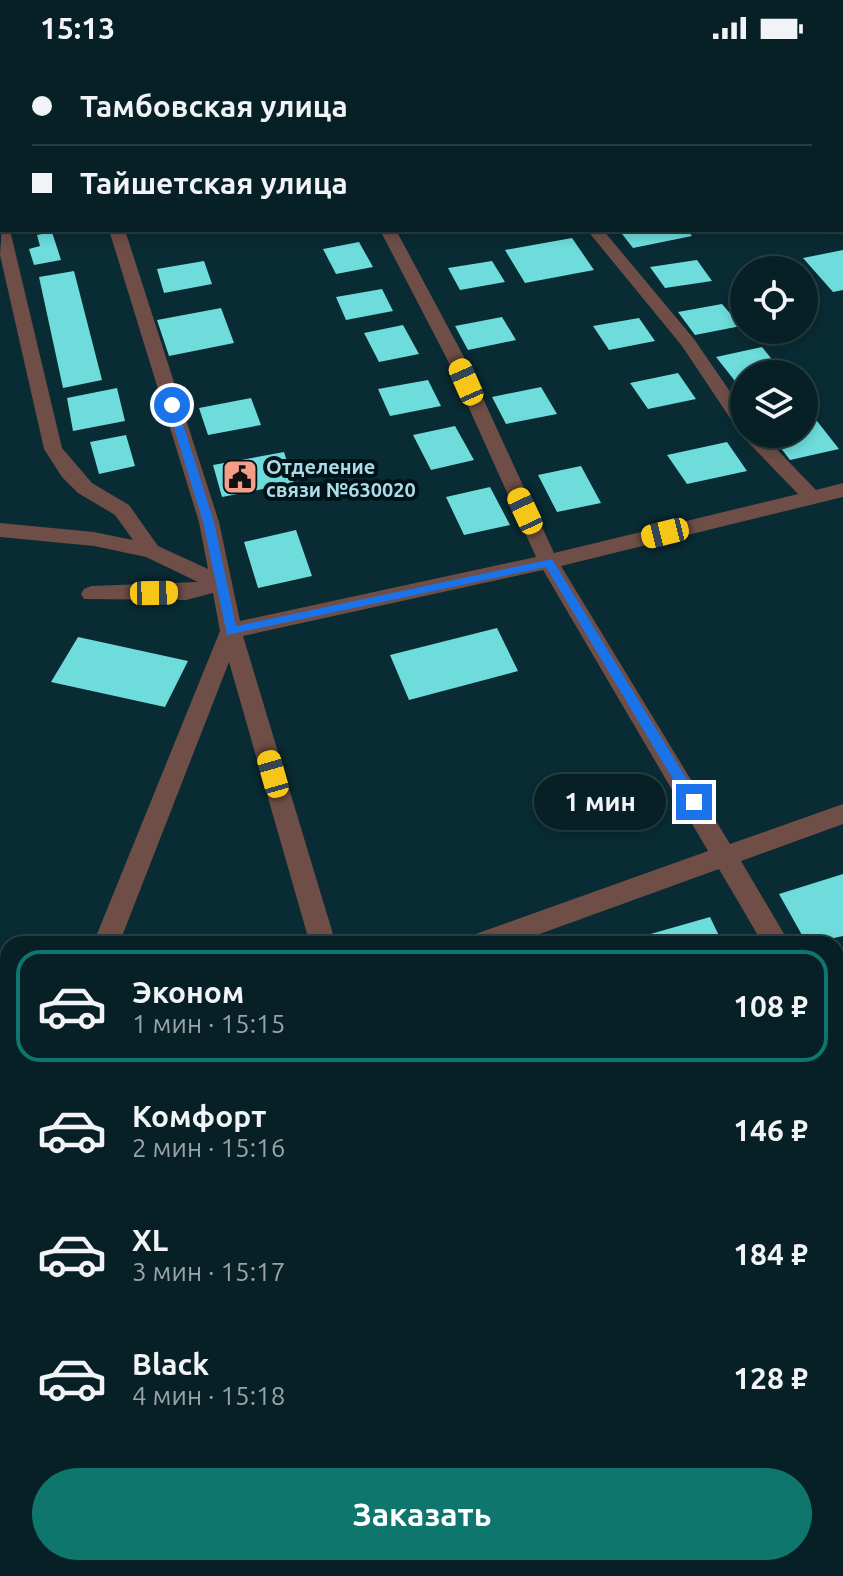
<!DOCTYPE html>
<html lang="ru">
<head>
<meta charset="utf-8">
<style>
  body { margin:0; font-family:Ubuntu,sans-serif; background:#152d32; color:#f1f3f6; height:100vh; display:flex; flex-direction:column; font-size:30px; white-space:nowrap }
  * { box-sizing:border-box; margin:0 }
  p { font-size:26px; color:#98a3a7 }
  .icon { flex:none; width:44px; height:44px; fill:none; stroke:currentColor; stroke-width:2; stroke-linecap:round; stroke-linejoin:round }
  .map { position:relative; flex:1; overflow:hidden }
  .side { position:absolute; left:0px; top:880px; width:844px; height:640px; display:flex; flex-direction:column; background:#072026; border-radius:24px 24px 0 0; box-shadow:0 4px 12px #0003,0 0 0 2px #283e43 }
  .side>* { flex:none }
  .banner { position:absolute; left:0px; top:0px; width:844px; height:176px; box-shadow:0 4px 12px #0003,0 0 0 2px #283e43; display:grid; align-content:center; height:176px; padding:0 32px; background:#072026 }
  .fabs { position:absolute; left:730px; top:200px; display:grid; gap:16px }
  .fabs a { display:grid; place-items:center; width:88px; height:88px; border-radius:50%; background:#072026; box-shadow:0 4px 12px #0003,0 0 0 2px #283e43; font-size:40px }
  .end { position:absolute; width:36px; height:36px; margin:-18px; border:10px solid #1a73e8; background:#fff; box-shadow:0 0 0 4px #fff }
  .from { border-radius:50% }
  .bubble { position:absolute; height:56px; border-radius:28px; background:#072026; box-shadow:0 4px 12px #0003,0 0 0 2px #283e43; font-size:26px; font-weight:700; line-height:56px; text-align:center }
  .car { position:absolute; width:24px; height:48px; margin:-24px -12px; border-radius:10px; box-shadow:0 0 6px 2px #0007; background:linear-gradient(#f5c518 24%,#345 0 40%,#f5c518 0 76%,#345 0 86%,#f5c518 0) }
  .banner b { display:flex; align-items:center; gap:28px; height:76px; font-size:30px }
  .banner b+b { border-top:2px solid #283e43 }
  .banner i { width:20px; height:20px; background:#f1f3f6 }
  ul { padding:14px 0 0; list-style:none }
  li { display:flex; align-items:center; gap:24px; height:112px; margin:0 16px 12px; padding:0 16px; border:4px solid transparent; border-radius:24px }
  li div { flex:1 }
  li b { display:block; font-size:30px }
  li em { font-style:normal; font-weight:700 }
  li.on { border-color:#0f766e }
  li>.icon { width:72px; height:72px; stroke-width:1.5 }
  .primary-button { display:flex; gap:16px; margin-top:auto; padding:16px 32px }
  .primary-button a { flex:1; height:92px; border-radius:48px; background:#0f766e; color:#fff; font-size:32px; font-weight:700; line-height:92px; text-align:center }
  .status { display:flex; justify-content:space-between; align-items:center; height:56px; padding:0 40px; background:#072026; direction:ltr }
  .status svg { height:22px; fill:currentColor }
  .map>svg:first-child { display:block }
  .building { fill:#6ddcdb }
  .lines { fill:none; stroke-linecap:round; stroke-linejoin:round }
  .minor { fill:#6e4e46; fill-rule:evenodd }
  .route { fill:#1a73e8 }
  .labels { text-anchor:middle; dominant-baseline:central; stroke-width:8; stroke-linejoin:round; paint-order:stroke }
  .far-poi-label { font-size:20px; font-weight:bold; fill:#addce8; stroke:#001318; text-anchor:start }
</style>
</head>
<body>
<div class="status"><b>15:13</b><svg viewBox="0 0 49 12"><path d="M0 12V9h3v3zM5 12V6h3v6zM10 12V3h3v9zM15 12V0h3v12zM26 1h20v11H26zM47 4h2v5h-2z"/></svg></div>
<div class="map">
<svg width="843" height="1520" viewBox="0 0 843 1520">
  <rect width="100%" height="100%" fill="#092b33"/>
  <path class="building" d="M 619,174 L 687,174 L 692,180 L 633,192 Z
    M 52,176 L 61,204 L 34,209 L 29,193 L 40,190 L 37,179 Z
    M 572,182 L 594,214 L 525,227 L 505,194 Z
    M 359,186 L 373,211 L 336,218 L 323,193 Z
    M 843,194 L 843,234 L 833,236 L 803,202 Z
    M 697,204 L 712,225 L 665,232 L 650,211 Z
    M 204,205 L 212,228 L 164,237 L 157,213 Z
    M 492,205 L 505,226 L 460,234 L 448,212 Z
    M 74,215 L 102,324 L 63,332 L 39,221 Z
    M 382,233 L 393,255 L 346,264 L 336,241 Z
    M 722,248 L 741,270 L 695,279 L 678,256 Z
    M 221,252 L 234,287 L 169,300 L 157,264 Z
    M 502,261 L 516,284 L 468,294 L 455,270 Z
    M 639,262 L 655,285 L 609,294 L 593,270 Z
    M 403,269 L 419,298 L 379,306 L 364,277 Z
    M 762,291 L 782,316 L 744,318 L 744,324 L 735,325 L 716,301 Z
    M 678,317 L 696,343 L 648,353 L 630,327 Z
    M 428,324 L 441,350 L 390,360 L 378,333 Z
    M 541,331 L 557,358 L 506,368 L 492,341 Z
    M 117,332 L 125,365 L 73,375 L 67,342 Z
    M 251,342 L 261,369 L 208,379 L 199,352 Z
    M 817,365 L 839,393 L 790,404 L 770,378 L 804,378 L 804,368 Z
    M 455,370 L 474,404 L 431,414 L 413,379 Z
    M 126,379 L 135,410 L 99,418 L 90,386 Z
    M 727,386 L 747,415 L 687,428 L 667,399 Z
    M 284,396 L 294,427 L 222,441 L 213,409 Z
    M 581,410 L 601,447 L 557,456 L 538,419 Z
    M 490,431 L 510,469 L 464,479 L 446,441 Z
    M 296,474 L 312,520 L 258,532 L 244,486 Z
    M 497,572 L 518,615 L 409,644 L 390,599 Z
    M 78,581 L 188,605 L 165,651 L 51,626 Z
    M 843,818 L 843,880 L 807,888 L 779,838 Z
    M 710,861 L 723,888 L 643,888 L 640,881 Z
    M 843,1155 L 843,1260 L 836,1262 L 836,1158 Z
    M 8,1445 L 8,1512 L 56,1512 L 57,1520 L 0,1520 L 0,1448 Z
    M 305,1512 L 357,1512 L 351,1515 L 352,1520 L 306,1520 Z"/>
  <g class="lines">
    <path class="minor" d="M 57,0 L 69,0 L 70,2 L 58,2 Z
      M 277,0 L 290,0 L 291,2 L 278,2 Z
      M 458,0 L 471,0 L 472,2 L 459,2 Z
      M 708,0 L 721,0 L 722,2 L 709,2 Z
      M 843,44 L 843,53 L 842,53 L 842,44 Z
      M 842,117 L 843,117 L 843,126 L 842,126 Z
      M 2,169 L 2,174 L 10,174 L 62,392 L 92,427 L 129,449 L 158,490 L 208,513 L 199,466 L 109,174 L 125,174 L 219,466 L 240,565 L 536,501 L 446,301 L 380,174 L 396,174 L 464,301 L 554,497 L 798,438 L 744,382 L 743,376 L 738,374 L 682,290 L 587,174 L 603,174 L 694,283 L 744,356 L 744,378 L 762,378 L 816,434 L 843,427 L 843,441 L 561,510 L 730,788 L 843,748 L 843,768 L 741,805 L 790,888 L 763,888 L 719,813 L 512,888 L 466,888 L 470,880 L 708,795 L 543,514 L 243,580 L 336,888 L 310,888 L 229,606 L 119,888 L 93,888 L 220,575 L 213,537 L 186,544 L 84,543 L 81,538 L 84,533 L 91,530 L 198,526 L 146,501 L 94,490 L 0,481 L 0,467 L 94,476 L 133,484 L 115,459 L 78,437 L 62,421 L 44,393 L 0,199 Z
      M 836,977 L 843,979 L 843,1016 L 836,1013 Z
      M 8,1118 L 8,1165 L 0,1168 L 0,1122 Z
      M 487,1512 L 523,1512 L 526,1520 L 490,1520 Z"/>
  </g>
  <path class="route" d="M 172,346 L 177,349 L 214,466 L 236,570 L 552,503 L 699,743 L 699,750 L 689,750 L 546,511 L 227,579 L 203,466 L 167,349 Z"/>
  <defs>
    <symbol id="civic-square" viewBox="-11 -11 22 22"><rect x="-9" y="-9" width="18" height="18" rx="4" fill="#f49e89" stroke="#001318"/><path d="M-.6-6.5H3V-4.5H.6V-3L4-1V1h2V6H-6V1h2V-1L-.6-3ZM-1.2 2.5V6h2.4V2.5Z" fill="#111"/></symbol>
  </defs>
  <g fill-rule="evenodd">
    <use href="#civic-square" x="220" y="401" width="40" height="40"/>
  </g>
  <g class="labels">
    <g class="far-poi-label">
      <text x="266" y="410">Отделение<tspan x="266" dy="23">связи №630020</tspan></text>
    </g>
  </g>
</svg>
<div class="fabs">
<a><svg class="icon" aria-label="locate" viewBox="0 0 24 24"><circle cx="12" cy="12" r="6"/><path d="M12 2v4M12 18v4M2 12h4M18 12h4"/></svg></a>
<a><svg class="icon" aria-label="layers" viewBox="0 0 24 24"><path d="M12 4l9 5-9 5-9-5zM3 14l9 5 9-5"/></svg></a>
</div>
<i class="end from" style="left:172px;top:349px"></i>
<i class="end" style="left:694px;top:746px"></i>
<div class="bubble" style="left:534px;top:718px;width:132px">1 мин</div>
<i class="car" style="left:466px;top:326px;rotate:336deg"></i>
<i class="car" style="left:525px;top:455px;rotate:335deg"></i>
<i class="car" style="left:665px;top:477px;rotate:256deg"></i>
<i class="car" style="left:154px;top:537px;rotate:89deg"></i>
<i class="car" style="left:273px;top:718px;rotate:344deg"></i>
<div class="banner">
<b><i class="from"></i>Тамбовская улица</b>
<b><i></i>Тайшетская улица</b>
</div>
<section class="side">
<ul>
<li class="on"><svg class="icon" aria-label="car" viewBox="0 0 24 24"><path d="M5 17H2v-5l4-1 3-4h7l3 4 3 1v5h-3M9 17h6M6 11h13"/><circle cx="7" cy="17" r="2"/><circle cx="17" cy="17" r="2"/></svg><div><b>Эконом</b><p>1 мин · 15:15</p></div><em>108 ₽</em></li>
<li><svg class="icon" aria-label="car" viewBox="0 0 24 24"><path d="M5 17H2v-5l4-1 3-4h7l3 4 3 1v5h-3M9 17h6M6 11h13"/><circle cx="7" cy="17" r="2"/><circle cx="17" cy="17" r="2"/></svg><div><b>Комфорт</b><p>2 мин · 15:16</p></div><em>146 ₽</em></li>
<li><svg class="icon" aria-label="car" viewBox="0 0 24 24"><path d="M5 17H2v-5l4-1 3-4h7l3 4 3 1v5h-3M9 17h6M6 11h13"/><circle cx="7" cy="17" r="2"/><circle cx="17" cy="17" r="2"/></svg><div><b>XL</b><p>3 мин · 15:17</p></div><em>184 ₽</em></li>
<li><svg class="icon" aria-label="car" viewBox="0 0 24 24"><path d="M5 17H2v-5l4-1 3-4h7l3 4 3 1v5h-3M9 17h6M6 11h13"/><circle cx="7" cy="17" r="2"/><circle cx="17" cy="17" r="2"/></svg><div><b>Black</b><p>4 мин · 15:18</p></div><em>128 ₽</em></li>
</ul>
<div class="primary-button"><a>Заказать</a></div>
</section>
</div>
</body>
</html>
